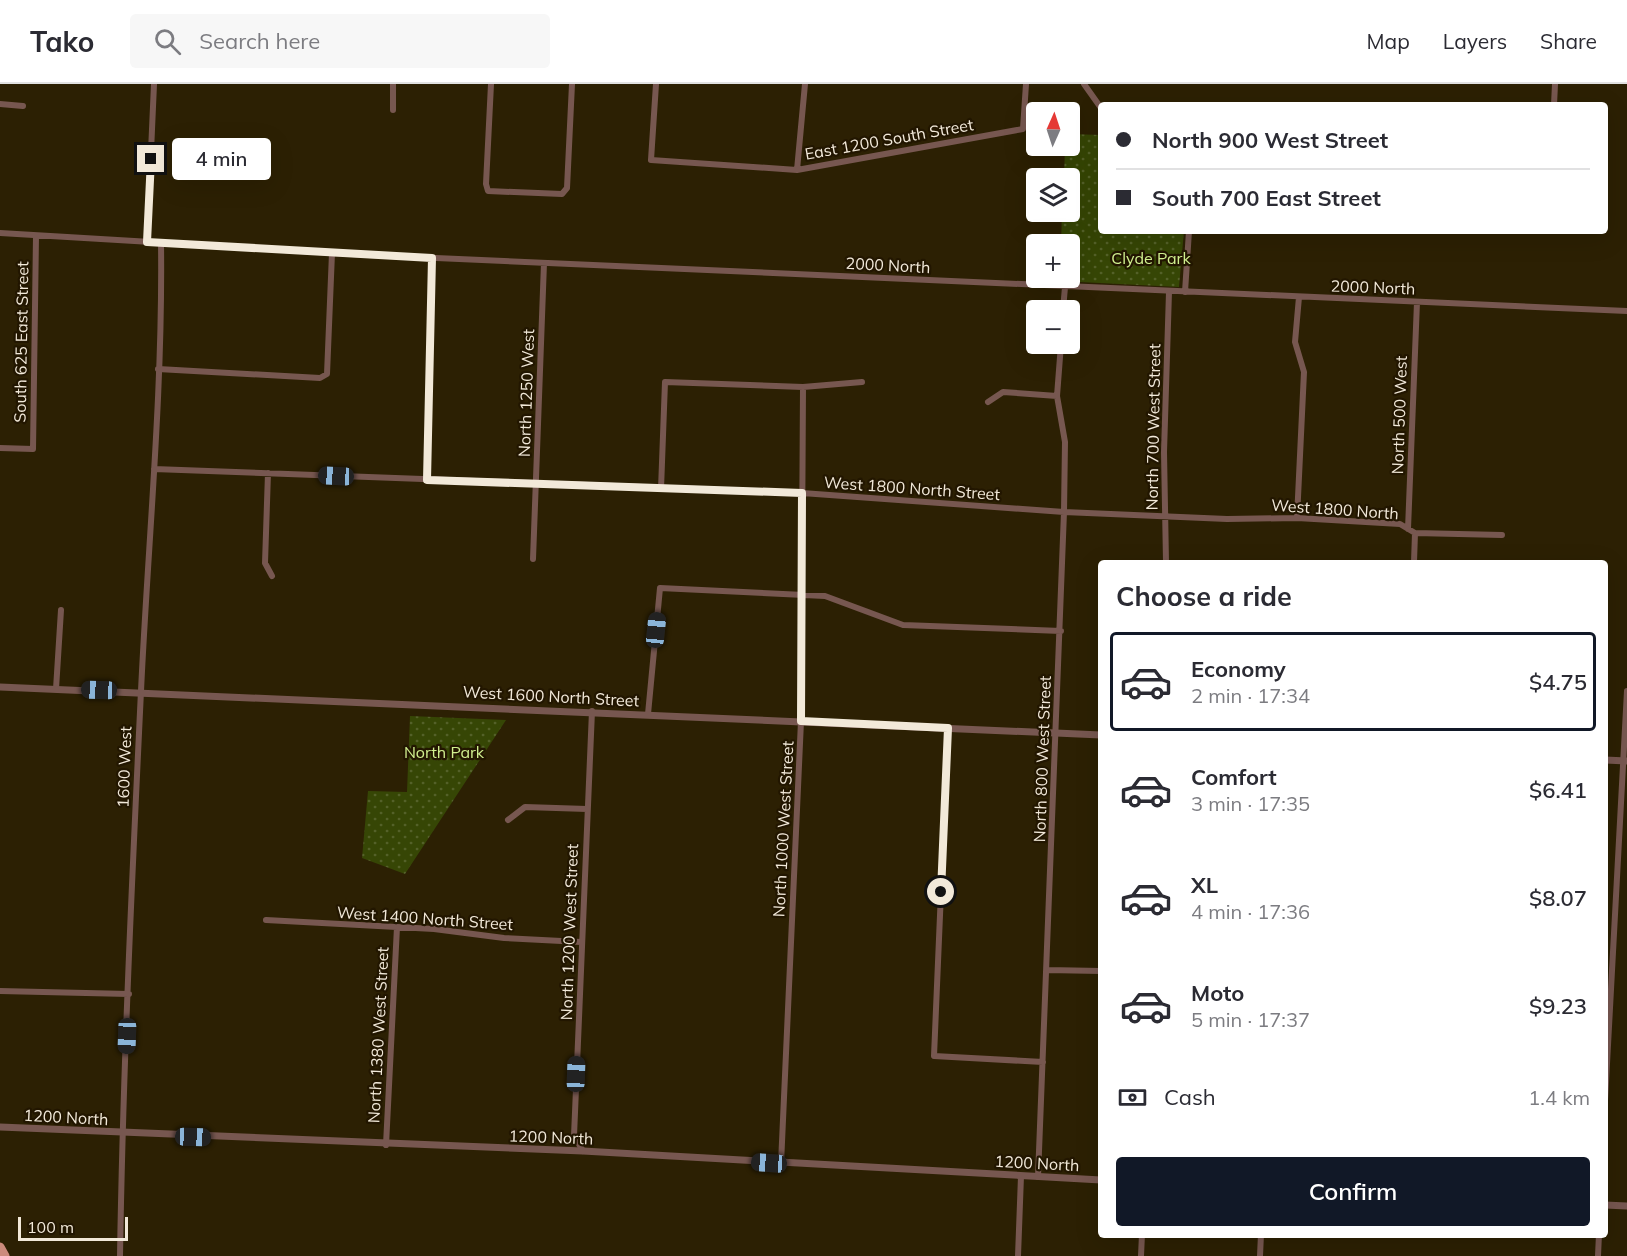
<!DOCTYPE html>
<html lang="en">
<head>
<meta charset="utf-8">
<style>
  body { margin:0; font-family:Mulish,sans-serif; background:#f7f7f7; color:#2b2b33; height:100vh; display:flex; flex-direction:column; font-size:22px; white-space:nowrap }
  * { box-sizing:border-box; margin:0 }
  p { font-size:20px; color:#7c7c81 }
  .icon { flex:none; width:33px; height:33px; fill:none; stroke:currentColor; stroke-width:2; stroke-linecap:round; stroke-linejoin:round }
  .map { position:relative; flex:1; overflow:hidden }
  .sheet { position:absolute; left:1098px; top:476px; width:510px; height:678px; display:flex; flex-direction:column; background:#fff; border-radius:6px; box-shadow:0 6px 24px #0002 }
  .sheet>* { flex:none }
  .banner { position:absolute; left:1098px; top:18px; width:510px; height:132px; border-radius:6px; box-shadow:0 6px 24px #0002; display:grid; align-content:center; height:132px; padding:0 18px; background:#fff }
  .needle { width:39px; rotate:3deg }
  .tools { position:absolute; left:1026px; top:18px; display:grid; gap:12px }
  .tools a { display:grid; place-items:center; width:54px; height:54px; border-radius:6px; background:#fff; box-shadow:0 6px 24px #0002; font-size:30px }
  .scale { position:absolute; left:18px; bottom:15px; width:110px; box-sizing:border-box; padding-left:6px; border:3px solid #f2e9d9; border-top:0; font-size:16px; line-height:21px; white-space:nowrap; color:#f2e9d9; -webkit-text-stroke:4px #221600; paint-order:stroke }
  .end { position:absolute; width:27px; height:27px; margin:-14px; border:8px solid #f2e9d9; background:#111; box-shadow:0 0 0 3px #111 }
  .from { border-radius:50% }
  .bubble { position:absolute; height:42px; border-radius:6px; background:#fff; box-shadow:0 6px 24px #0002; font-size:20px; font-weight:600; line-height:42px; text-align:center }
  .car { position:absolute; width:18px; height:36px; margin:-18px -9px; border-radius:8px; box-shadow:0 0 4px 2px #0007; background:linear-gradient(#222 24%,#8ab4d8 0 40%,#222 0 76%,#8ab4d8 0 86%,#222 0) }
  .banner b { display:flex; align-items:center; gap:21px; height:57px; font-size:22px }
  .banner b+b { border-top:2px solid #e1e1e2 }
  .banner i { width:15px; height:15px; background:#2b2b33 }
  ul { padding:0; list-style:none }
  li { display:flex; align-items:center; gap:18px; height:99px; margin:0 12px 9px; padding:0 6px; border:3px solid transparent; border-radius:6px }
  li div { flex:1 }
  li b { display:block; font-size:22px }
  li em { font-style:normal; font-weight:600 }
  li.on { border-color:#111827 }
  li>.icon { width:54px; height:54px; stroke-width:1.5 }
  h2 { padding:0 18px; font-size:27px; line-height:72px }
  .pay { display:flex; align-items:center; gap:15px; height:66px; padding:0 18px; font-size:22px }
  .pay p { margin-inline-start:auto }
  .primary-button { display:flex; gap:12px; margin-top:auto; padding:12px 18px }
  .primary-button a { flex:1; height:69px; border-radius:6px; background:#111827; color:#fff; font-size:24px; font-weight:600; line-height:69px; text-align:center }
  header { display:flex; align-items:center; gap:36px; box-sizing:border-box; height:84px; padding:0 30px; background:#fff; border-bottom:2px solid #e1e1e2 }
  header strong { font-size:28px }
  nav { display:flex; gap:33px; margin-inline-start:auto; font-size:21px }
  .search { width:420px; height:54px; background:#f7f7f7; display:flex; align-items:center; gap:15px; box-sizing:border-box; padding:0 21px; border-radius:6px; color:#7c7c81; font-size:22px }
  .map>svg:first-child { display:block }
  .park { fill:url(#park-dots) }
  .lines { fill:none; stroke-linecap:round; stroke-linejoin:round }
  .minor { stroke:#775750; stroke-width:6 }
  .tertiary { stroke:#775750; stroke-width:7 }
  .primary { stroke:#cc8b7c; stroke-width:9 }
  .route { stroke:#f2e9d9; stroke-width:8 }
  .labels { text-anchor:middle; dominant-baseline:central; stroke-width:4.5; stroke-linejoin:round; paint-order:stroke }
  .street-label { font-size:16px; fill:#f2e9d9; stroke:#221600 }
  .park-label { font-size:16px; fill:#d1f08f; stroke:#221600 }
</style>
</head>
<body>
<header>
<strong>Tako</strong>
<div class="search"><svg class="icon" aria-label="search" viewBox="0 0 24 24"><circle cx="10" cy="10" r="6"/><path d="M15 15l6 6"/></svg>Search here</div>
<nav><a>Map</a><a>Layers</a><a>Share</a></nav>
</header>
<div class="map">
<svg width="1627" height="1172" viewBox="0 0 1627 1172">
  <defs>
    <pattern id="park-dots" width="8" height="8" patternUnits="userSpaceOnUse" patternTransform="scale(1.5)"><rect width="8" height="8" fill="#364605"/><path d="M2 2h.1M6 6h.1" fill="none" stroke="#546129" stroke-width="1.8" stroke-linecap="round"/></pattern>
  </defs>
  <rect width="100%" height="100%" fill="#2c2003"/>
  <path class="park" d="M 1070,50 L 1101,51 L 1101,147 L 1184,147 L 1179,203 L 1060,197 L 1060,194 L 1070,194 L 1070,160 L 1061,160 L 1062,128 L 1070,128 L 1070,94 L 1064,94 L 1065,62 L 1070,62 Z
    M 410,632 L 506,636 L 405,790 L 362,774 L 368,707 L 407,708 Z"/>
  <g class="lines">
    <path class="minor" d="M 393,0 L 393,26
      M 491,0 L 486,100 L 488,107 L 562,110 L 567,104 L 572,0
      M 656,0 L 651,76 L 797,86 L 1023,45 L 1026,0
      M 1084,0 L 1101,24
      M 0,20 L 23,22
      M 1554,21 L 1555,0
      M 797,86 L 805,0
      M 0,149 L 368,171 L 1627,227
      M 147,158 L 154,0
      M 1185,208 L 1189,147
      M 1063,226 L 1065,203
      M 158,285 L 320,294 L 327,290 L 332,169
      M 988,318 L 1003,308 L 1057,312
      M 0,364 L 33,365 L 36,152
      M 154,385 L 802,409 L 1064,428 L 1227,435 L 1297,434 L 1400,440 L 1415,449 L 1502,451
      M 268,389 L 265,479 L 272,492
      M 427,395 L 432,174
      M 661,405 L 665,298 L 803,303 L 862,298
      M 1297,434 L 1304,288 L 1295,258 L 1299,213
      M 1408,445 L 1417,218
      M 533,475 L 544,179
      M 1166,478 L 1164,368 L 1169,208
      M 1414,478 L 1415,449
      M 56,605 L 61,526
      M 648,630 L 660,504 L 825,512 L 903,541 L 1061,547
      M 948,644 L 934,972 L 1043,978
      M 508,736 L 525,723 L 587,725
      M 266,836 L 434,845 L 504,854 L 581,858
      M 1047,886 L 1101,887
      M 0,907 L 129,910
      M 1605,1017 L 1627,607
      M 386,1061 L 397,843
      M 583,1067 L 574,1052 L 592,627
      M 781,1080 L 801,637 L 803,303
      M 1038,1093 L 1064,428 L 1065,358 L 1057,312 L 1061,260
      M 120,1172 C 123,984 132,795 141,607 C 148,458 163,308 161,159
      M 1018,1172 L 1021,1092
      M 1141,1172 L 1142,1150
      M 1260,1172 L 1261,1150
      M 1598,1172 L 1599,1150"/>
    <path class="tertiary" d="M 0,603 L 1101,651
      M 1605,676 L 1627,677
      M 0,1043 L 583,1067 L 1101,1096
      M 1605,1121 L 1627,1122"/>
    <path class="primary" d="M 0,1163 L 5,1172"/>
  </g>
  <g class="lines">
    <path class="route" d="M 151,75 L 147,158 L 432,174 L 427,396 L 802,409 L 801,637 L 948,644 L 941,808"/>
  </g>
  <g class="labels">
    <g class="street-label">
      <text transform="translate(889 55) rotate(-10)">East 1200 South Street</text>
      <text transform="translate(888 181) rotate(3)">2000 North</text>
      <text transform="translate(1373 203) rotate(2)">2000 North</text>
      <text transform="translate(21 258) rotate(-89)">South 625 East Street</text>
      <text transform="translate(526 309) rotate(-88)">North 1250 West</text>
      <text transform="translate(1399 331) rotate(-88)">North 500 West</text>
      <text transform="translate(1153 343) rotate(-89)">North 700 West Street</text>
      <text transform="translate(912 404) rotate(4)">West 1800 North Street</text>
      <text transform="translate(1335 425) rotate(4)">West 1800 North</text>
      <text transform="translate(551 612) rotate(3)">West 1600 North Street</text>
      <text transform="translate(1042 675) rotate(-88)">North 800 West Street</text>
      <text transform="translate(124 683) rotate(-88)">1600 West</text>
      <text transform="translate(783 745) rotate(-87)">North 1000 West Street</text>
      <text transform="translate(425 834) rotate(4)">West 1400 North Street</text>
      <text transform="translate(569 848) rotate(-88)">North 1200 West Street</text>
      <text transform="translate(378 951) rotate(-87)">North 1380 West Street</text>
      <text transform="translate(66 1033) rotate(3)">1200 North</text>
      <text transform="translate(551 1053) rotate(2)">1200 North</text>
      <text transform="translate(1037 1079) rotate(3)">1200 North</text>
    </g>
    <g class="park-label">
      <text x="1151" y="174">Clyde Park</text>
      <text x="444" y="668">North Park</text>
    </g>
  </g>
</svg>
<div class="tools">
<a><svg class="needle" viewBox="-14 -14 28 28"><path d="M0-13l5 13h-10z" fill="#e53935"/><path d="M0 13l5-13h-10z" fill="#7c7c81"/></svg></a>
<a><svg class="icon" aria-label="layers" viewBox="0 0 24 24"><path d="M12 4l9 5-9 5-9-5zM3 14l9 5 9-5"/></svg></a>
<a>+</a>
<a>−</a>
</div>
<div class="scale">100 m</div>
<i class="end from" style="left:941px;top:808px"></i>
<i class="end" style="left:151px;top:75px"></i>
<div class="bubble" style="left:172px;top:54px;width:99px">4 min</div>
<i class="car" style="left:336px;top:392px;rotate:273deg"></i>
<i class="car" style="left:656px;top:546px;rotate:6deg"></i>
<i class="car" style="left:99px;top:606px;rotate:272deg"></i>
<i class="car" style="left:127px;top:952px;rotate:182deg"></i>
<i class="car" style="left:576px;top:990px;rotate:2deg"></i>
<i class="car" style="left:193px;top:1053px;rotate:92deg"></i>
<i class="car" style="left:769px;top:1079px;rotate:274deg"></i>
<div class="banner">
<b><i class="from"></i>North 900 West Street</b>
<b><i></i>South 700 East Street</b>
</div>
<section class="sheet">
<h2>Choose a ride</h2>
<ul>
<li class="on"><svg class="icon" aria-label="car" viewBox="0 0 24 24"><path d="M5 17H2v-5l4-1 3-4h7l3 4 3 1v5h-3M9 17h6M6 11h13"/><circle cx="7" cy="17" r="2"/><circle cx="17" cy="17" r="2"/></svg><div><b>Economy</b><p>2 min · 17:34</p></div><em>$4.75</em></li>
<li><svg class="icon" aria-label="car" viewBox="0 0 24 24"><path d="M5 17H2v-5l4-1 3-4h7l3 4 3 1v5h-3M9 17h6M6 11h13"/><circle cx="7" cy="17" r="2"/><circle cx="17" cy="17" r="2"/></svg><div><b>Comfort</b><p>3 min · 17:35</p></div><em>$6.41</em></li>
<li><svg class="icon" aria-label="car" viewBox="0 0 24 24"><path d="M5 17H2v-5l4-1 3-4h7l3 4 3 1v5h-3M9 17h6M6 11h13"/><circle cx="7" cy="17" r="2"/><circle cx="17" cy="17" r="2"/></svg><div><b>XL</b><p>4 min · 17:36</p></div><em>$8.07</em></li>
<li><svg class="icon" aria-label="car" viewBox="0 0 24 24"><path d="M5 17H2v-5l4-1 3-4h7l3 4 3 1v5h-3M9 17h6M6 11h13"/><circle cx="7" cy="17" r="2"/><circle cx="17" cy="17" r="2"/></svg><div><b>Moto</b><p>5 min · 17:37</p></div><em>$9.23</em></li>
</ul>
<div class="pay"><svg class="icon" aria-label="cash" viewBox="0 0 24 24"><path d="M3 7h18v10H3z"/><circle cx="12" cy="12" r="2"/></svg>Cash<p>1.4 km</p></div>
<div class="primary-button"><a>Confirm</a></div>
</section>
</div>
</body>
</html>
